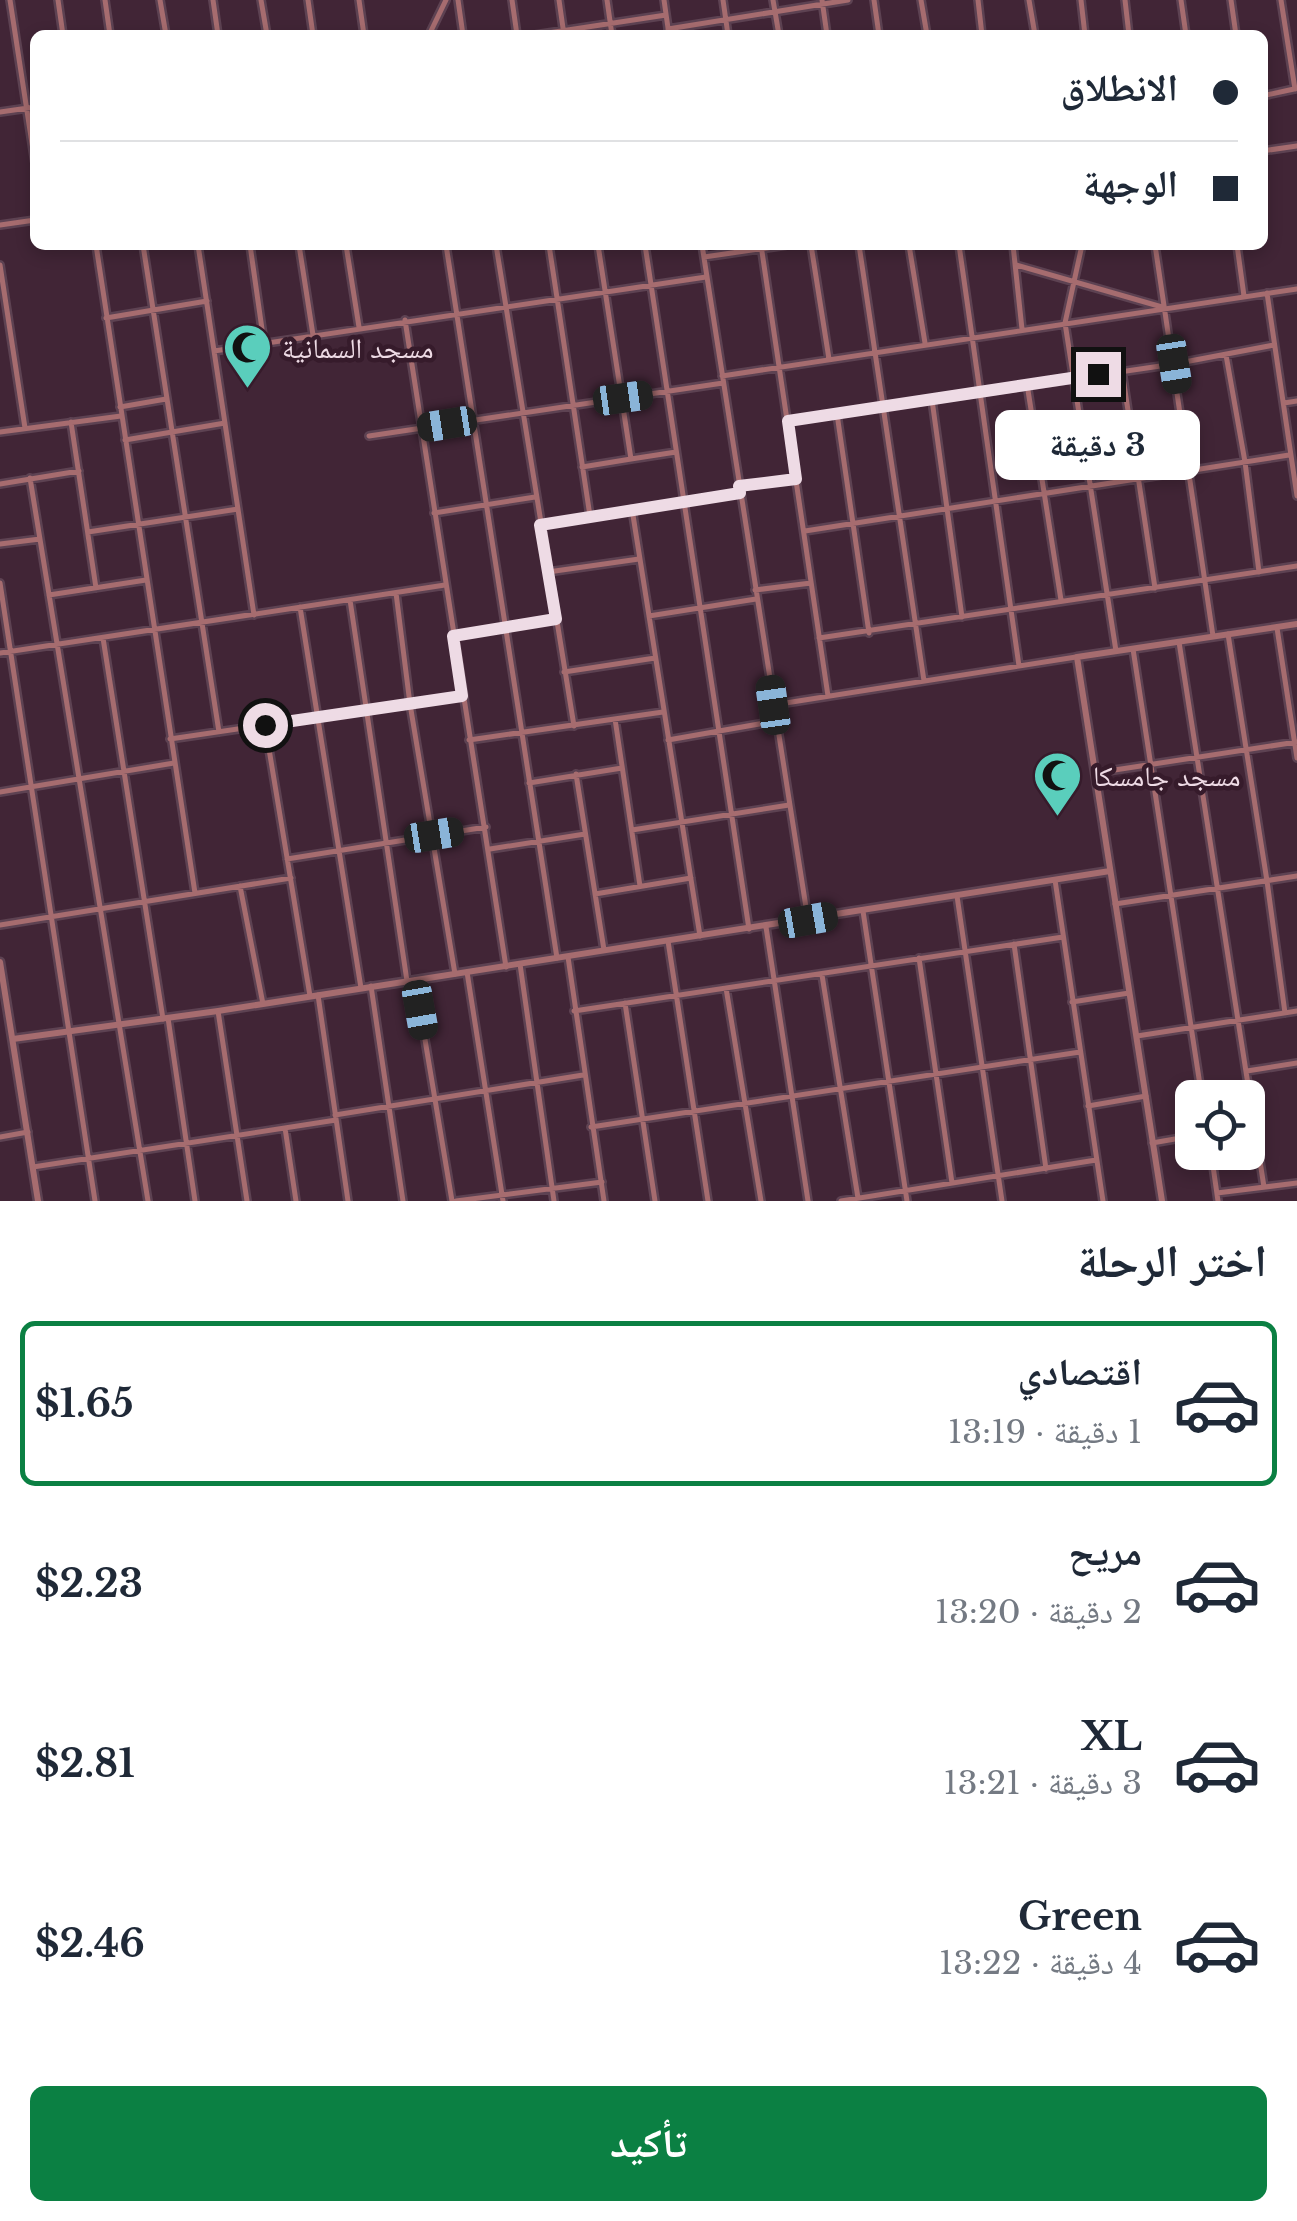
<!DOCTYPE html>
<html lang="ar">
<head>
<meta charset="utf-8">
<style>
  body { margin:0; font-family:"Libre Baskerville","Noto Naskh Arabic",serif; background:#f2f2f3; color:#1f2937; direction:rtl; height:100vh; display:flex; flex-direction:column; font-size:38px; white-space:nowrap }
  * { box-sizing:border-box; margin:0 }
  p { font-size:32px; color:#747a83 }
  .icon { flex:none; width:55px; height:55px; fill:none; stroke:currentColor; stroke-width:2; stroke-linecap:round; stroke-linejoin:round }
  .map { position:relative; height:1201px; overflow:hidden; direction:ltr }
  .details { display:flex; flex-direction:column; background:#fff; flex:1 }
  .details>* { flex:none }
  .banner { position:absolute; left:30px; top:30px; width:1238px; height:220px; border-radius:15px; box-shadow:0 5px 15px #0003; direction:rtl; display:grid; align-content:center; height:220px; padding:0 30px; background:#fff }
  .tools { position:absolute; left:1175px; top:1080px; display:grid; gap:20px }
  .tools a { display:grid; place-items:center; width:90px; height:90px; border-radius:15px; background:#fff; box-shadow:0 5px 15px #0003; font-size:50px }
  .end { position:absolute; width:45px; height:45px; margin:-22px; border:12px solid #eedbe5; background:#111; box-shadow:0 0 0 5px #111 }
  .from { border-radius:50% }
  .bubble { position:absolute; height:70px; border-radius:15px; background:#fff; box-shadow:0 5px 15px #0003; font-size:32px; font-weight:800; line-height:70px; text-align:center; direction:rtl }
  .car { position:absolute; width:30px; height:60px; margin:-30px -15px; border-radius:12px; box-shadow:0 0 8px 2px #0007; background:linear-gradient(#222 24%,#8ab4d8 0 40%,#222 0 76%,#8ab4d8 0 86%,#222 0) }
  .banner b { display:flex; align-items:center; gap:35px; height:95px; font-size:38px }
  .banner b+b { border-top:2px solid #e0e1e3 }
  .banner i { width:25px; height:25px; background:#1f2937 }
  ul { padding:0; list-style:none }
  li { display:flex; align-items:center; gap:30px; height:165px; margin:0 20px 15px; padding:0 10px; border:5px solid transparent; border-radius:15px }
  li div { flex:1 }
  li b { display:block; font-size:38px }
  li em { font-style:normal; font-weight:800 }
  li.selected { border-color:#0b8043 }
  li>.icon { width:90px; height:90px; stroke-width:1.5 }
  h2 { padding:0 30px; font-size:45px; line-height:120px }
  .primary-button { display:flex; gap:20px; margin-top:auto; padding:20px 30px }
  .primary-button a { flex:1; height:115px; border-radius:15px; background:#0b8043; color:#fff; font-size:40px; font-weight:800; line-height:115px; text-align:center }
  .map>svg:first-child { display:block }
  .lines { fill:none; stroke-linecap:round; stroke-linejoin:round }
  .minor-casing { stroke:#5d4252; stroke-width:10 }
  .tertiary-casing { stroke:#5d4252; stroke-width:11 }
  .minor { stroke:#a66c6f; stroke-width:5 }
  .tertiary { stroke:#a66c6f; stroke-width:6 }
  .route { stroke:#eedbe5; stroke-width:12 }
  .labels { text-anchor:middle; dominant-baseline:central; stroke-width:9; stroke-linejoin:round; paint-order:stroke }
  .poi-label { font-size:28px; fill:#eedbe5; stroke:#361b2b; text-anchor:start }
</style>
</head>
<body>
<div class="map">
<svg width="1297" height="1201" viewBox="0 0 1297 1201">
  <rect width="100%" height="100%" fill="#412536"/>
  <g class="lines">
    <defs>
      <path id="minor" d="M 10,0 L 35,163
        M 58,0 L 63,35
        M 105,0 L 110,35
        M 160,0 L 166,35
        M 213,0 L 218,35
        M 261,0 L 267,35
        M 308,0 L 313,35
        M 359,0 L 364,35
        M 458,0 L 463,35
        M 512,0 L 517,35
        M 559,0 L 564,35
        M 607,0 L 612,35
        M 664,0 L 669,35
        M 723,0 L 728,35
        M 773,0 L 779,35
        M 822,0 L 827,35
        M 874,0 L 879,35
        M 921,0 L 927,35
        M 978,0 L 982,35
        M 1029,0 L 1035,35
        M 1081,0 L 1085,35
        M 1125,0 L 1129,35
        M 1181,0 L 1186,35
        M 1231,0 L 1236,35
        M 1281,0 L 1295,89
        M 668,29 L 848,0
        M 429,35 L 446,0
        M 535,35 L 666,15
        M 1262,96 L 1294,89
        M 0,112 L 35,107
        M 1262,151 L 1297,146
        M 0,225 L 35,220
        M 96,245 L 195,893
        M 143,245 L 219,732
        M 198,245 L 254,615
        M 250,245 L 264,343
        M 299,245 L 313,335
        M 346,245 L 359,327
        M 446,245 L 557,958
        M 496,245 L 574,726
        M 549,245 L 590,516
        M 645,245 L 749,929
        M 702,245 L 808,920
        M 761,245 L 828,696
        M 811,245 L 829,359
        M 859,245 L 924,681
        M 909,245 L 925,343
        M 959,245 L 1019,666
        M 1013,245 L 1022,329
        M 1082,245 L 1065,323 L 1116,651
        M 1155,245 L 1213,636
        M 1237,245 L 1244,296
        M 704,257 L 787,245
        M 0,265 L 25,428
        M 1016,265 L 1162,307
        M 1267,293 L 1297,496
        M 106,318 L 207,301
        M 405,320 L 506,967
        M 214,351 L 706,277
        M 1226,355 L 1245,462 L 1259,572
        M 1122,371 L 1155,588
        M 722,376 L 1297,289
        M 1027,384 L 1061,600
        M 932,400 L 962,617
        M 1284,403 L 1297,401
        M 120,407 L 166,399
        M 837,414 L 869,633
        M 788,421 L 1174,364 L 1274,345
        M 71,422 L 96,588
        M 0,432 L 121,416
        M 369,436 L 723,383
        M 125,440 L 225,423
        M 631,459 L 676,452
        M 582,467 L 631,459 L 598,245
        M 30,478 L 148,1201
        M 0,484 L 79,471
        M 739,486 L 796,479
        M 632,509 L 700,936
        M 434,513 L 535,497
        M 541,525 L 740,493
        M 805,531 L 1289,455
        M 88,532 L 238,509
        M 0,544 L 40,539
        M 548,572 L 639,559
        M 0,583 L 95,1201
        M 755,590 L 811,583
        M 396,593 L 410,704 L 455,974
        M 49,595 L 146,580
        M 350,600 L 407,981
        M 300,607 L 361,988
        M 649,616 L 756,599
        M 1277,628 L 1297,758
        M 1228,634 L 1267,881 L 1285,1013
        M 453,636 L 556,619
        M 103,638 L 163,1019
        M 819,638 L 1297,566
        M 1179,642 L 1264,1187
        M 1133,649 L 1202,1098
        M 0,653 L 445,585
        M 564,672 L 655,658
        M 773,705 L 1076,657
        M 615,719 L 640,886
        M 265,725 L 310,996
        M 170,739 L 462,696
        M 469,740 L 663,712
        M 668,740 L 776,721
        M 1095,773 L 1297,742
        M 576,774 L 604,950
        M 529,783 L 622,768
        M 0,792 L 174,763
        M 632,830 L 789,805
        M 490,849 L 585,834
        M 287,859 L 486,827
        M 1055,880 L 1103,1201
        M 240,886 L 263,1004
        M 595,894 L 691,878
        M 957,896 L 1002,1201
        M 1115,904 L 1297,876
        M 863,911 L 907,1201
        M 0,925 L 291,878
        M 766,927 L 808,1201
        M 668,941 L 708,1201
        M 1014,944 L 1046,1169
        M 568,957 L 604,1201
        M 919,958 L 952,1183
        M 520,964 L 554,1201
        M 467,972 L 503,1201
        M 822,975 L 858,1198
        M 415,980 L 452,1201
        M 371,986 L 403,1201
        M 726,988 L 761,1201
        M 318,995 L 348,1201
        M 1072,1002 L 1129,993
        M 625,1003 L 655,1201
        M 218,1011 L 247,1201
        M 574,1011 L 1063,937
        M 168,1018 L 195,1201
        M 1137,1036 L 1297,1011
        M 1247,1071 L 1297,1063
        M 1088,1106 L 1146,1096
        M 335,1115 L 583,1075
        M 591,1127 L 1080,1052
        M 285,1128 L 296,1201
        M 0,1137 L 28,1132
        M 1152,1143 L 1192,1136
        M 1211,1152 L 1218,1201
        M 33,1167 L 336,1120
        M 1217,1193 L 1297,1183
        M 456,1201 L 602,1182
        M 841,1201 L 1096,1160"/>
      <path id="tertiary" d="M 0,962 L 38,1201
        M 13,1039 L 218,1011 L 1110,871
        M 1162,1201 L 1077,657 L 1297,624"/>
    </defs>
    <use href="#minor" class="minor-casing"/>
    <use href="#tertiary" class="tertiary-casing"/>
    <use href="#minor" class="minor"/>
    <use href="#tertiary" class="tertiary"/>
  </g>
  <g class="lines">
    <path class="route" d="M 265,725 L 462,696 L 453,636 L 556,619 L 540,525 L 740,493 L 739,486 L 796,479 L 788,421 L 1098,374"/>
  </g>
  <defs>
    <symbol id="mosque-pin" viewBox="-11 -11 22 30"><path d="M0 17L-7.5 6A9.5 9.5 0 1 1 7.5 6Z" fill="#5acebc" stroke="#361b2b"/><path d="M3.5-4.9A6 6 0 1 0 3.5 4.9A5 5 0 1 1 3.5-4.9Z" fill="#111"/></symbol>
  </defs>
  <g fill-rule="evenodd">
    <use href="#mosque-pin" x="220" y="320" width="55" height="75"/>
    <use href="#mosque-pin" x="1030" y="748" width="55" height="75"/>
  </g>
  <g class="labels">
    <g class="poi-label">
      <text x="282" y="348">مسجد السمانية</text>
      <text x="1093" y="776">مسجد جامسكا</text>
    </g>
  </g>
</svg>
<div class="tools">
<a><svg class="icon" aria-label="locate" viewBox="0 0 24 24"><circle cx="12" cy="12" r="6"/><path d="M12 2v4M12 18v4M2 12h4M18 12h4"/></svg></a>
</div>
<i class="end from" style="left:265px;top:725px"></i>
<i class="end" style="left:1098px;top:374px"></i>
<div class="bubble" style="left:995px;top:410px;width:205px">3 دقيقة</div>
<i class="car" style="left:1174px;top:364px;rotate:171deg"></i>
<i class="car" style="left:623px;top:398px;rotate:82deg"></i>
<i class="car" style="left:447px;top:424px;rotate:261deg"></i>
<i class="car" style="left:773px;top:705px;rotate:352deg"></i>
<i class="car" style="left:434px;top:835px;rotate:81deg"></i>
<i class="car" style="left:808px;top:920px;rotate:80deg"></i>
<i class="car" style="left:420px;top:1010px;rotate:170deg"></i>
<div class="banner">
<b><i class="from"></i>الانطلاق</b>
<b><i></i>الوجهة</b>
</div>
</div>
<section class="details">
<h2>اختر الرحلة</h2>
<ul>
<li class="selected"><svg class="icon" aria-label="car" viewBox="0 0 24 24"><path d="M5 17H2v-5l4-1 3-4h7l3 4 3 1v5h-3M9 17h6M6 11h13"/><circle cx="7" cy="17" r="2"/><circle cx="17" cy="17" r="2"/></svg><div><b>اقتصادي</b><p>1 دقيقة · 13:19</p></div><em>$1.65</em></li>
<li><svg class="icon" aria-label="car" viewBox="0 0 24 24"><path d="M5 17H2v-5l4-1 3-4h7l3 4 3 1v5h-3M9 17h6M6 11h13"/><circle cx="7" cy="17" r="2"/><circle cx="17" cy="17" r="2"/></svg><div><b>مريح</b><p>2 دقيقة · 13:20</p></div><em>$2.23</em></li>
<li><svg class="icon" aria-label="car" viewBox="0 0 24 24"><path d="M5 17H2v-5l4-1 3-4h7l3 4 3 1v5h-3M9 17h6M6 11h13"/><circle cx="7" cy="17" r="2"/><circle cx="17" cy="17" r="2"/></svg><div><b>XL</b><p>3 دقيقة · 13:21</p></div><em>$2.81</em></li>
<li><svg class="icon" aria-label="car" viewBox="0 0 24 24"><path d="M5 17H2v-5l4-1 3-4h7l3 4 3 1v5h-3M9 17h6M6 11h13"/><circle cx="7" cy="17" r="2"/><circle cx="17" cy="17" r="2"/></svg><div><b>Green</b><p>4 دقيقة · 13:22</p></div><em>$2.46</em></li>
</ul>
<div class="primary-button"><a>تأكيد</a></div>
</section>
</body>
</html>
